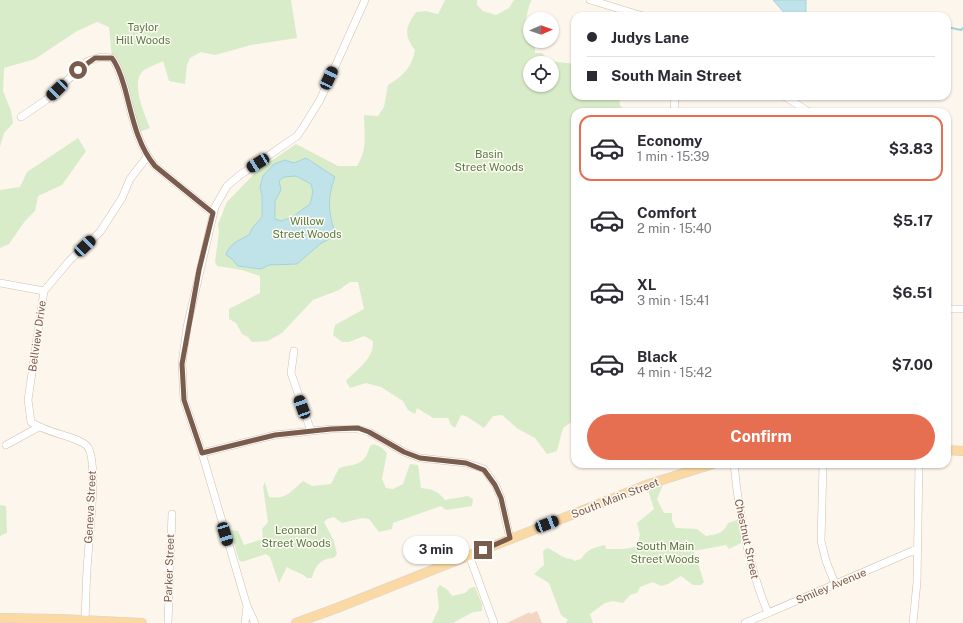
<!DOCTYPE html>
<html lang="en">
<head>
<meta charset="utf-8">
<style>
  body { margin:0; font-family:"Public Sans",sans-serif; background:#f7f7f7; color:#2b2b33; height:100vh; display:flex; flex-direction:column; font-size:15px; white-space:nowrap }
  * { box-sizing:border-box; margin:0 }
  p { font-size:13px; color:#7c7c81 }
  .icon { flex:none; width:22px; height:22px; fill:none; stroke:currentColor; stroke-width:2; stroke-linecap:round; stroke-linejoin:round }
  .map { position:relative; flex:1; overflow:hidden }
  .side { position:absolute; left:571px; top:108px; width:380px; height:360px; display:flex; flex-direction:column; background:#fff; border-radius:12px; box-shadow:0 1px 3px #0004 }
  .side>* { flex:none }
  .top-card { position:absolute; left:571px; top:12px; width:380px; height:88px; border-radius:12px; box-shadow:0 1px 3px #0004; display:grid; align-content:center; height:88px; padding:0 16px; background:#fff }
  .needle { width:26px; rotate:88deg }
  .fabs { position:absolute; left:523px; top:12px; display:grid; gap:8px }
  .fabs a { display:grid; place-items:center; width:36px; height:36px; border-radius:50%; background:#fff; box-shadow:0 1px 3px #0004; font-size:20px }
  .end { position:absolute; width:18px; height:18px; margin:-9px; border:5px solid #7a5c4d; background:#fff; box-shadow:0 0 0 2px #fff }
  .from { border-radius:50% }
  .bubble { position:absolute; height:28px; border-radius:14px; background:#fff; box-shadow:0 1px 3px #0004; font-size:13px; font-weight:700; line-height:28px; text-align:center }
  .car { position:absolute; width:12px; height:24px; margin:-12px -6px; border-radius:5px; box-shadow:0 0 3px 1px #0007; background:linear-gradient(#222 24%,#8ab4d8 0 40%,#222 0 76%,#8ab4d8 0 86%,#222 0) }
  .top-card b { display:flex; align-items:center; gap:14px; height:38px; font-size:15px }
  .top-card b+b { border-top:1px solid #e1e1e2 }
  .top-card i { width:10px; height:10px; background:#2b2b33 }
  ul { padding:7px 0 0; list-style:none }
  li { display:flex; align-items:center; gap:12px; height:66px; margin:0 8px 6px; padding:0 8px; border:2px solid transparent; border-radius:12px }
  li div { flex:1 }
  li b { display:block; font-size:15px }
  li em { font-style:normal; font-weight:700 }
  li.current { border-color:#e76f51 }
  li>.icon { width:36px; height:36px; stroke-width:1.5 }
  .button { display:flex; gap:8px; margin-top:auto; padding:8px 16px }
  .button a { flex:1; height:46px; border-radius:24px; background:#e76f51; color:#fff; font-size:16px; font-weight:700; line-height:46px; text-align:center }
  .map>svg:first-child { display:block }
  .green { fill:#d8ecc9; fill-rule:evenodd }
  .water { fill:#bfe3e8; stroke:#a5d3da; fill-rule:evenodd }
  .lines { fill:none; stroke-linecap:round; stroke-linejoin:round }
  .stream { stroke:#a5d3da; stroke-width:2 }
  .building { fill:#f3d5c3 }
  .minor-casing { stroke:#d1beb0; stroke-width:8 }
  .major-casing { stroke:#dad1cd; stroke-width:10 }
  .minor { stroke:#fff; stroke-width:7 }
  .major { stroke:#fbd9a5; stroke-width:9 }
  .route { stroke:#7a5c4d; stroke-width:5 }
  .labels { text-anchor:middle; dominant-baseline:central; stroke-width:3; stroke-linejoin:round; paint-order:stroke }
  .park-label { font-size:11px; fill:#537a41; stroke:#fffaf3 }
  .street-label { font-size:11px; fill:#7a5c4d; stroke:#fffaf3 }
</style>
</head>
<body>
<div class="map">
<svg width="963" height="623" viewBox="0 0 963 623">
  <rect width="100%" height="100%" fill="#fdf6ec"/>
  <path class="green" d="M 0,0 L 291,0 L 297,38 L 251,45 L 215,55 L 201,52 L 190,58 L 187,65 L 185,84 L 169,81 L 163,61 C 157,64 148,67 143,71 C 130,83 145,115 150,128 L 137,133 L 112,58 L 109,27 L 97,22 L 77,31 L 35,59 L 4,68 L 3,91 L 11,111 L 13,123 L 4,133 L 0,147 Z
    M 445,0 L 477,0 L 477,5 L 483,11 L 496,15 L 509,8 L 514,0 L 532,0 C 528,5 525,24 525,31 L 530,32 L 530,41 L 535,41 L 535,53 L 542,53 L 550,61 L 575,64 L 575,96 L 619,96 L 620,105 L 625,112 L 575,112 L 575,423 L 570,423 L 563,428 L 557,451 L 547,454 L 535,438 L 518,429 L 502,415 L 493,416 L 484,428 L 466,416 L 461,415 L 455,428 L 451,425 L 448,418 L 433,418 L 417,408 L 415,414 L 408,410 L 403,401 L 381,387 L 366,383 L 350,388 L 346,381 C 357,369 374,359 373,341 L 364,336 L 349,342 L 342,342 L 333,335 L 335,325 L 364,309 L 358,282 L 350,282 L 339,290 L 313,300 L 282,333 L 268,341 L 252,342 L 248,337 L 242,334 L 236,323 L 229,319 L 229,309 L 260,293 L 260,276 L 242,270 L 217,266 L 215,262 L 219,232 L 218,224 L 227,202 L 258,170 L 296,144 L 338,166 L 357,166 C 368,149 364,134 364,115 L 378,116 L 384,107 L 388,85 C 403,76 412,67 415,50 C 403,34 406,27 416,12 L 426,11 L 438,14 ZM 530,63 L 552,63 L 552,85 L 530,85 Z
    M 78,138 L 86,151 L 62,185 L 38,196 L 35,211 L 25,221 L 9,244 L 0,248 L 0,190 L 20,187 L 27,172 Z
    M 374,444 L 382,448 L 387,453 L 382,479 L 386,488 L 393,489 L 403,484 L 410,464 L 418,465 L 421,488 C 432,489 438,491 445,500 L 468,496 L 473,499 L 472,506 L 446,510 L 441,506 L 393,523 L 392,529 L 379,532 L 369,519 L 362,518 L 342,523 L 334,517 L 327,519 L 324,522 L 334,541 L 337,554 L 334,558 C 321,558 315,566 312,578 L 307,578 C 301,572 294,572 287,567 L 279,583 L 270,557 L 266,554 L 242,562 L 239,560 L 230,530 L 238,531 L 244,545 L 263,539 L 262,529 L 268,522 L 263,487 L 265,482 L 269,497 C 287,500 291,491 303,481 L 312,486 L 331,484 L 339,468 C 356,463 364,467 370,446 Z
    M 663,485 L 657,499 L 664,513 L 672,513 L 672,521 L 676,528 L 697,529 L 706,536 C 717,534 723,534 728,523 L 737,520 L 741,529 L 741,543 L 729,549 L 726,545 L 694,551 L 704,582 L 701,585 L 693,585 L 681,576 L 668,584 L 661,586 L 653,582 L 640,587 L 637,593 L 630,595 L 623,603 L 613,601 L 605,603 L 590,614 L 593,623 L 566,623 L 568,620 L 561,615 L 549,583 L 534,574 L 544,565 L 543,551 L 547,548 C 556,551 562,559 572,559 L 574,561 L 581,559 C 587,549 595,547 605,545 L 606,549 C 617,549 627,550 637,546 L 640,535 L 637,523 L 654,509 L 648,490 Z
    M 0,505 L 6,506 L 7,533 L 0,536 Z
    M 440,585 L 448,590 L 452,596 L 465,593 L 470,588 L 475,587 L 482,604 L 482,611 L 473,612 L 453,623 L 432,623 L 439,608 L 437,589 Z"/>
  <path class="water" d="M 773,0 L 806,0 L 806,12 L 808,16 L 787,16 Z
    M 306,158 L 335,177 C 327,198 328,213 336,235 L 320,244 L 297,264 L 269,265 L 261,269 L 238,266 L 232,259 L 226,255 C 229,244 239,240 249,235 L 253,227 L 262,217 L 262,196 L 260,187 L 263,176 L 274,164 L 285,160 L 294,163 ZM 296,176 L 311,184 L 313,192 L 310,204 L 291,218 L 281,221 L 275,219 L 275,201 L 281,190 L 279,181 L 284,177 Z"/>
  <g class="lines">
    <path class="stream" d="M 947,27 L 961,30 L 963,28"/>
  </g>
  <path class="building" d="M 537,611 L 542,623 L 507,623 L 530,612 L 530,614 Z"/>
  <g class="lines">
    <defs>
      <path id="minor" d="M 590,0 L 643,16
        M 784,96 L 809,112
        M 674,112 L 675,96
        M 21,117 L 46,100 L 88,61 L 101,57 L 112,58 C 119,67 122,79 125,89 C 132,115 137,145 155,166 L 213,213
        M 0,283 L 44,291
        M 947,309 L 963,309
        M 294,351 L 291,373 L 311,431
        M 6,445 L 39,427
        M 202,453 L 275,435 L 331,429 L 358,429 L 369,432 L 404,452 L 420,458 L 466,463 L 484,469 L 496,486 L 501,498 L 510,539
        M 734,464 C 739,515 748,565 768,613
        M 823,464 L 821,541 L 826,561 L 835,584
        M 469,555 L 494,623
        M 247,606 L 202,453 L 184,400 L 182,364 L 187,327 L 215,207 L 227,186 L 240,175 L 297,136 L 304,126 L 320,100 L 365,0
        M 85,620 C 86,599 86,577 88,556 C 89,536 99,459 87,446 C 79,437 46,433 31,422 L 28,400 L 44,291 L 70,260 L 100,232 L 122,198 L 130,179 L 147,157
        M 168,623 L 172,514
        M 245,623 L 247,606 L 255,623
        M 745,623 L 917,549
        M 913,623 L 917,582 L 919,464"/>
      <path id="major" d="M 947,450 L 963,451
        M 0,618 L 60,619 L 142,623
        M 296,623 L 337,608 L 649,484 L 713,464"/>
    </defs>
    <use href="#minor" class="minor-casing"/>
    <use href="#major" class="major-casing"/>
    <use href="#minor" class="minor"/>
    <use href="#major" class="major"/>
  </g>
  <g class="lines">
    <path class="route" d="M 78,70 L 95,58 L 112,58 C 119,67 122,79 125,89 C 132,115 137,145 155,166 L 213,213 L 199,270 L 182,364 L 184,400 L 202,453 L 275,435 L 331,429 L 358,428 L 369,432 L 404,452 L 420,458 L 466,463 L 484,470 L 495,485 L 501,498 L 510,538 L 483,550"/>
  </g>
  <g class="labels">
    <g class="park-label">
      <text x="143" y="27">Taylor<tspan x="143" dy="13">Hill Woods</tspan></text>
      <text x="489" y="154">Basin<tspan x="489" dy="13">Street Woods</tspan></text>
      <text x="307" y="221">Willow<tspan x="307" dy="13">Street Woods</tspan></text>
      <text x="296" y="530">Leonard<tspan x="296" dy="13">Street Woods</tspan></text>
      <text x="665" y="546">South Main<tspan x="665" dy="13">Street Woods</tspan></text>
    </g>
    <g class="street-label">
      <text transform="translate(37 336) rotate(-82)">Bellview Drive</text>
      <text transform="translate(615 498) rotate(-21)">South Main Street</text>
      <text transform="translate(90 507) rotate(-87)">Geneva Street</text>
      <text transform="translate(747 539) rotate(78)">Chestnut Street</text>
      <text transform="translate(169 568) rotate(-88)">Parker Street</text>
      <text transform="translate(831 586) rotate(-23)">Smiley Avenue</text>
    </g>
  </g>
</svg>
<div class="fabs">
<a><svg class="needle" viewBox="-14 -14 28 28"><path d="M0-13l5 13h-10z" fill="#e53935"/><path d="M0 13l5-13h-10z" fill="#7c7c81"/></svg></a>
<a><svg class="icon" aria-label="locate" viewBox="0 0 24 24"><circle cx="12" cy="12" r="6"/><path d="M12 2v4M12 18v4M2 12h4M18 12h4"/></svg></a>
</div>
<i class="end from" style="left:78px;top:70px"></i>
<i class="end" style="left:483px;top:550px"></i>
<div class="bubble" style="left:403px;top:536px;width:66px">3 min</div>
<i class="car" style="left:329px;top:78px;rotate:25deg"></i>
<i class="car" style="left:57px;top:90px;rotate:226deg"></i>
<i class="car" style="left:258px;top:163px;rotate:238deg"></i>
<i class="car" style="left:85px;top:246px;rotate:46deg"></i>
<i class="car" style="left:302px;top:407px;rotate:340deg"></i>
<i class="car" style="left:547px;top:524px;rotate:69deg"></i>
<i class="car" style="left:225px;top:534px;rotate:163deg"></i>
<div class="top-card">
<b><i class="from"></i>Judys Lane</b>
<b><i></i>South Main Street</b>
</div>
<section class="side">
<ul>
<li class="current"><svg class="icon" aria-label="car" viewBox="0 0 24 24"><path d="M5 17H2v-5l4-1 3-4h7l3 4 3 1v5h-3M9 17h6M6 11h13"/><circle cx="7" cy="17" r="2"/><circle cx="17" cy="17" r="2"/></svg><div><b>Economy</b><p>1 min · 15:39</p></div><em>$3.83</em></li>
<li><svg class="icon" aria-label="car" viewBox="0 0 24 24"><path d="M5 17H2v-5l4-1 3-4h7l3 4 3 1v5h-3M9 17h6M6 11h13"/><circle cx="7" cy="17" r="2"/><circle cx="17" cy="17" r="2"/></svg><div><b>Comfort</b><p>2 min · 15:40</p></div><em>$5.17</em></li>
<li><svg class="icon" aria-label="car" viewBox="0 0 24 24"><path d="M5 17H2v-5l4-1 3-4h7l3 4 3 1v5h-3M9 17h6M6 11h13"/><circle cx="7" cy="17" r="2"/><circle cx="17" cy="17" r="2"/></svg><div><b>XL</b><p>3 min · 15:41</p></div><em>$6.51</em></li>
<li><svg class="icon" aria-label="car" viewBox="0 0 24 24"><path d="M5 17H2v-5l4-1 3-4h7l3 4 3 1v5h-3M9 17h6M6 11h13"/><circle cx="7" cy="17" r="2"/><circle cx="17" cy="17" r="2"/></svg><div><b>Black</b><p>4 min · 15:42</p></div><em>$7.00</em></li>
</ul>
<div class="button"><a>Confirm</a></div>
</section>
</div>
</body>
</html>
